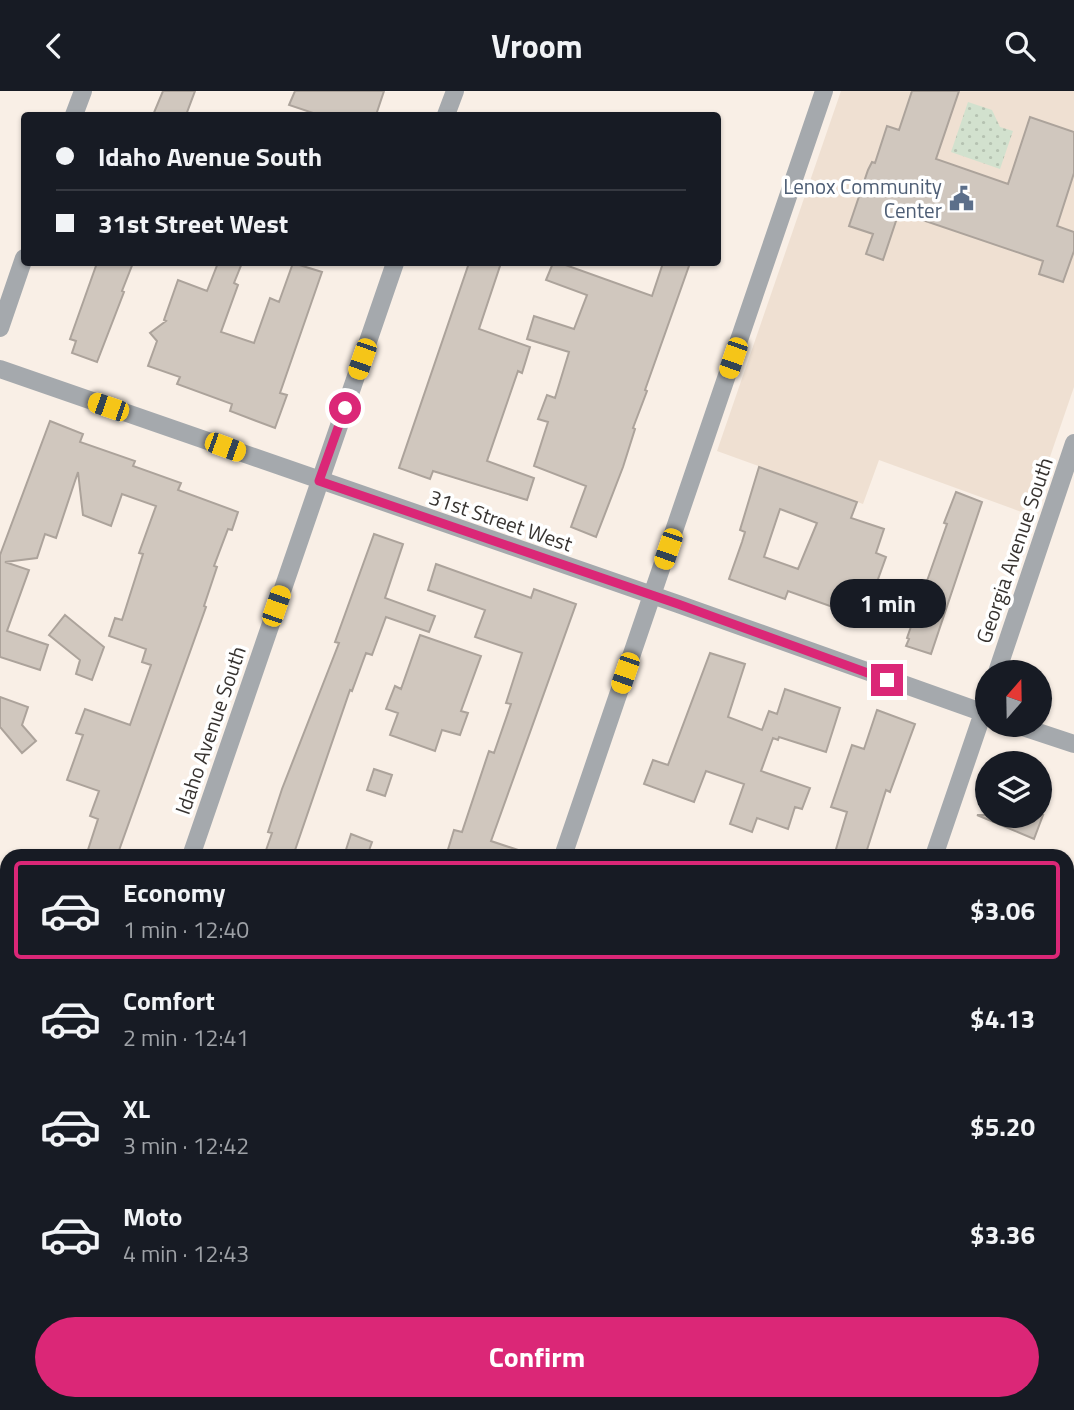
<!DOCTYPE html>
<html lang="en">
<head>
<meta charset="utf-8">
<style>
  body { margin:0; font-family:"Titillium Web",sans-serif; background:#20242c; color:#f1f3f6; height:100vh; display:flex; flex-direction:column; font-size:26px; white-space:nowrap }
  * { box-sizing:border-box; margin:0 }
  p { font-size:23px; color:#9ea1a6 }
  .icon { flex:none; width:38px; height:38px; fill:none; stroke:currentColor; stroke-width:2; stroke-linecap:round; stroke-linejoin:round }
  .map { position:relative; flex:1; overflow:hidden }
  .sheet { position:absolute; left:0px; top:758px; width:1074px; height:562px; display:flex; flex-direction:column; background:#171b24; border-radius:21px 21px 0 0; box-shadow:0 2px 5px #0004 }
  .sheet>* { flex:none }
  .top-card { position:absolute; left:21px; top:21px; width:700px; height:154px; border-radius:7px; box-shadow:0 2px 5px #0004; display:grid; align-content:center; height:154px; padding:0 35px; background:#171b24 }
  .needle { width:46px; rotate:20deg }
  .controls { position:absolute; left:975px; top:569px; display:grid; gap:14px }
  .controls a { display:grid; place-items:center; width:77px; height:77px; border-radius:50%; background:#171b24; box-shadow:0 2px 5px #0004; font-size:35px }
  .end { position:absolute; width:32px; height:32px; margin:-16px; border:9px solid #db2777; background:#fff; box-shadow:0 0 0 4px #fff }
  .from { border-radius:50% }
  .bubble { position:absolute; height:49px; border-radius:24px; background:#171b24; box-shadow:0 2px 5px #0004; font-size:23px; font-weight:700; line-height:49px; text-align:center }
  .car { position:absolute; width:21px; height:42px; margin:-21px -10px; border-radius:9px; box-shadow:0 0 5px 2px #0007; background:linear-gradient(#f5c518 24%,#345 0 40%,#f5c518 0 76%,#345 0 86%,#f5c518 0) }
  .top-card b { display:flex; align-items:center; gap:24px; height:66px; font-size:26px }
  .top-card b+b { border-top:2px solid #363941 }
  .top-card i { width:18px; height:18px; background:#f1f3f6 }
  ul { padding:12px 0 0; list-style:none }
  li { display:flex; align-items:center; gap:21px; height:98px; margin:0 14px 10px; padding:0 21px; border:4px solid transparent; border-radius:7px }
  li div { flex:1 }
  li b { display:block; font-size:26px }
  li em { font-style:normal; font-weight:700 }
  li.active { border-color:#db2777 }
  li>.icon { width:63px; height:63px; stroke-width:1.5 }
  .cta { display:flex; gap:14px; margin-top:auto; padding:14px 35px }
  .cta a { flex:1; height:80px; border-radius:42px; background:#db2777; color:#fff; font-size:28px; font-weight:700; line-height:80px; text-align:center }
  header { display:flex; justify-content:space-between; align-items:center; height:91px; padding:0 35px; background:#171b24; font-size:32px; font-weight:700 }
  .map>svg:first-child { display:block }
  .built { fill:#efe0d2 }
  .grass { fill:url(#grass-dots) }
  .building { fill:#d0c7be; stroke:#aca39b; stroke-width:2; fill-rule:evenodd }
  .lines { fill:none; stroke-linecap:round; stroke-linejoin:round }
  .minor { stroke:#a5a9ad; stroke-width:18 }
  .route { stroke:#db2777; stroke-width:9 }
  .labels { text-anchor:middle; dominant-baseline:central; stroke-width:7; stroke-linejoin:round; paint-order:stroke }
  .service-label { font-size:21px; fill:#4e5e75; stroke:#fff; text-anchor:end }
  .street-label { font-size:21px; fill:#373330; stroke:#fff }
</style>
</head>
<body>
<header><svg class="icon" aria-label="back" viewBox="0 0 24 24"><path d="M15 5l-7 7 7 7"/></svg>Vroom<svg class="icon" aria-label="search" viewBox="0 0 24 24"><circle cx="10" cy="10" r="6"/><path d="M15 15l6 6"/></svg></header>
<div class="map">
<svg width="1074" height="1319" viewBox="0 0 1074 1319">
  <defs>
    <pattern id="grass-dots" width="8" height="8" patternUnits="userSpaceOnUse" patternTransform="scale(1.75)"><rect width="8" height="8" fill="#d2e1ce"/><path d="M2 2h.1M6 6h.1" fill="none" stroke="#b5c2b1" stroke-width="1.8" stroke-linecap="round"/></pattern>
  </defs>
  <rect width="100%" height="100%" fill="#f9efe6"/>
  <path class="built" d="M 841,0 L 1074,0 L 1074,296 L 1030,424 L 879,369 L 863,413 L 717,360 Z"/>
  <path class="grass" d="M 968,11 L 992,19 L 1000,36 L 1013,40 L 1000,78 L 951,61 Z"/>
  <path class="building" d="M 163,0 L 195,0 L 186,24 L 153,24 Z
    M 295,0 L 384,0 L 376,24 L 319,24 L 289,14 Z
    M 912,0 L 959,0 L 936,68 L 1008,93 L 1030,26 L 1074,41 L 1074,82 L 1057,135 L 1074,141 L 1074,160 L 1063,191 L 1039,183 L 1043,170 L 899,121 L 883,169 L 866,163 L 873,143 L 849,135 L 868,79 L 872,71 L 875,72 L 887,35 L 899,39 Z
    M 97,172 L 133,172 L 122,200 L 124,201 L 97,271 L 72,262 L 76,250 L 70,248 Z
    M 218,172 L 242,172 L 234,192 L 238,194 L 221,241 L 254,252 L 270,207 L 279,211 L 293,172 L 322,181 L 280,302 L 287,304 L 275,337 L 230,320 L 232,313 L 177,293 L 180,286 L 148,275 L 157,250 L 150,242 L 166,230 L 164,229 L 178,189 L 207,200 Z
    M 469,172 L 501,172 L 479,238 L 530,256 L 522,282 L 518,280 L 487,370 L 534,387 L 527,409 L 433,380 L 430,388 L 399,377 Z
    M 553,172 L 560,172 L 652,205 L 663,172 L 690,172 L 645,299 L 647,300 L 633,337 L 635,338 L 623,376 L 596,446 L 571,436 L 586,395 L 534,375 L 548,331 L 538,328 L 547,304 L 555,307 L 569,261 L 527,248 L 534,225 L 574,238 L 587,204 L 546,189 Z
    M 50,330 L 83,343 L 80,351 L 135,370 L 133,375 L 181,392 L 178,399 L 238,421 L 232,439 L 228,438 L 214,475 L 217,476 L 204,515 L 206,516 L 117,765 L 86,765 L 98,728 L 90,725 L 99,700 L 67,689 L 83,644 L 76,642 L 85,618 L 130,634 L 151,574 L 142,571 L 146,558 L 109,545 L 115,527 L 122,529 L 143,463 L 139,462 L 156,415 L 122,403 L 111,435 L 83,424 L 78,381 L 56,447 L 45,443 L 37,467 L 5,471 L 29,479 L 7,540 L 48,554 L 40,579 L 0,566 L 0,464 Z
    M 759,376 L 857,411 L 851,427 L 884,438 L 876,462 L 886,466 L 873,502 L 881,505 L 872,530 L 788,500 L 785,508 L 729,488 L 742,451 L 745,441 L 740,439 ZM 780,418 L 817,432 L 798,478 L 764,466 Z
    M 956,401 L 982,411 L 931,563 L 906,555 L 909,548 L 907,547 L 947,433 L 944,432 Z
    M 374,443 L 403,453 L 385,507 L 435,525 L 429,541 L 386,526 L 372,564 L 366,562 L 352,600 L 350,599 L 293,765 L 264,765 L 272,742 L 268,741 L 282,698 L 339,552 L 335,551 Z
    M 436,473 L 531,507 L 534,498 L 576,513 L 491,750 L 524,761 L 523,765 L 446,765 L 454,739 L 462,741 L 489,660 L 494,662 L 511,613 L 506,612 L 522,562 L 475,546 L 485,519 L 428,499 Z
    M 65,524 L 104,556 L 92,589 L 76,583 L 80,569 L 49,544 Z
    M 420,544 L 481,565 L 461,620 L 468,622 L 460,644 L 442,639 L 435,660 L 390,644 L 398,622 L 386,618 L 395,595 L 401,598 Z
    M 710,562 L 745,573 L 728,626 L 762,639 L 769,620 L 777,623 L 785,598 L 840,617 L 826,661 L 779,646 L 778,649 L 773,647 L 761,680 L 810,697 L 802,718 L 795,716 L 788,738 L 757,727 L 752,741 L 730,733 L 744,693 L 706,680 L 694,711 L 644,693 L 653,669 L 668,674 Z
    M 0,606 L 28,616 L 22,634 L 36,650 L 22,662 L 0,636 Z
    M 877,619 L 915,633 L 890,701 L 886,699 L 865,765 L 834,765 L 847,721 L 831,716 L 852,654 L 864,658 Z
    M 374,678 L 392,684 L 385,705 L 367,699 Z
    M 977,724 L 1043,724 L 1034,748 Z
    M 351,743 L 372,751 L 367,765 L 344,765 Z"/>
  <g class="lines">
    <path class="minor" d="M 74,24 L 83,0
      M 446,24 L 455,0
      M 0,237 L 24,167
      M 0,278 L 678,513 L 987,623
      M 997,581 L 1074,352
      M 1017,634 L 1074,653
      M 191,765 L 395,172
      M 563,765 L 824,0
      M 934,765 L 987,610
      M 0,1015 L 7,1018
      M 867,1312 L 886,1319
      M 0,1319 L 7,1299
      M 374,1319 L 376,1312
      M 745,1319 L 747,1312"/>
  </g>
  <g class="lines">
    <path class="route" d="M 345,317 L 319,390 L 678,513 L 887,589"/>
  </g>
  <defs>
    <symbol id="civic-bare" viewBox="-9 -9 18 18"><path d="M-.6-6.5H3V-4.5H.6V-3L4-1V1h2V6H-6V1h2V-1L-.6-3ZM-1.2 2.5V6h2.4V2.5Z" fill="#5c6f8a" stroke="#fff" stroke-width="2.5" paint-order="stroke"/></symbol>
  </defs>
  <g fill-rule="evenodd">
    <use href="#civic-bare" x="944" y="90" width="35" height="35"/>
  </g>
  <g class="labels">
    <g class="service-label">
      <text x="942" y="95">Lenox Community<tspan x="942" dy="24">Center</tspan></text>
    </g>
    <g class="street-label">
      <text transform="translate(501 429) rotate(19)">31st Street West</text>
      <text transform="translate(1014 459) rotate(-71)">Georgia Avenue South</text>
      <text transform="translate(210 639) rotate(-71)">Idaho Avenue South</text>
    </g>
  </g>
</svg>
<div class="controls">
<a><svg class="needle" viewBox="-14 -14 28 28"><path d="M0-13l5 13h-10z" fill="#e53935"/><path d="M0 13l5-13h-10z" fill="#9ea1a6"/></svg></a>
<a><svg class="icon" aria-label="layers" viewBox="0 0 24 24"><path d="M12 4l9 5-9 5-9-5zM3 14l9 5 9-5"/></svg></a>
</div>
<i class="end from" style="left:345px;top:317px"></i>
<i class="end" style="left:887px;top:589px"></i>
<div class="bubble" style="left:830px;top:488px;width:116px">1 min</div>
<i class="car" style="left:733px;top:267px;rotate:199deg"></i>
<i class="car" style="left:362px;top:268px;rotate:199deg"></i>
<i class="car" style="left:108px;top:316px;rotate:289deg"></i>
<i class="car" style="left:225px;top:356px;rotate:110deg"></i>
<i class="car" style="left:668px;top:458px;rotate:199deg"></i>
<i class="car" style="left:276px;top:515px;rotate:19deg"></i>
<i class="car" style="left:625px;top:582px;rotate:199deg"></i>
<div class="top-card">
<b><i class="from"></i>Idaho Avenue South</b>
<b><i></i>31st Street West</b>
</div>
<section class="sheet">
<ul>
<li class="active"><svg class="icon" aria-label="car" viewBox="0 0 24 24"><path d="M5 17H2v-5l4-1 3-4h7l3 4 3 1v5h-3M9 17h6M6 11h13"/><circle cx="7" cy="17" r="2"/><circle cx="17" cy="17" r="2"/></svg><div><b>Economy</b><p>1 min · 12:40</p></div><em>$3.06</em></li>
<li><svg class="icon" aria-label="car" viewBox="0 0 24 24"><path d="M5 17H2v-5l4-1 3-4h7l3 4 3 1v5h-3M9 17h6M6 11h13"/><circle cx="7" cy="17" r="2"/><circle cx="17" cy="17" r="2"/></svg><div><b>Comfort</b><p>2 min · 12:41</p></div><em>$4.13</em></li>
<li><svg class="icon" aria-label="car" viewBox="0 0 24 24"><path d="M5 17H2v-5l4-1 3-4h7l3 4 3 1v5h-3M9 17h6M6 11h13"/><circle cx="7" cy="17" r="2"/><circle cx="17" cy="17" r="2"/></svg><div><b>XL</b><p>3 min · 12:42</p></div><em>$5.20</em></li>
<li><svg class="icon" aria-label="car" viewBox="0 0 24 24"><path d="M5 17H2v-5l4-1 3-4h7l3 4 3 1v5h-3M9 17h6M6 11h13"/><circle cx="7" cy="17" r="2"/><circle cx="17" cy="17" r="2"/></svg><div><b>Moto</b><p>4 min · 12:43</p></div><em>$3.36</em></li>
</ul>
<div class="cta"><a>Confirm</a></div>
</section>
</div>
</body>
</html>
